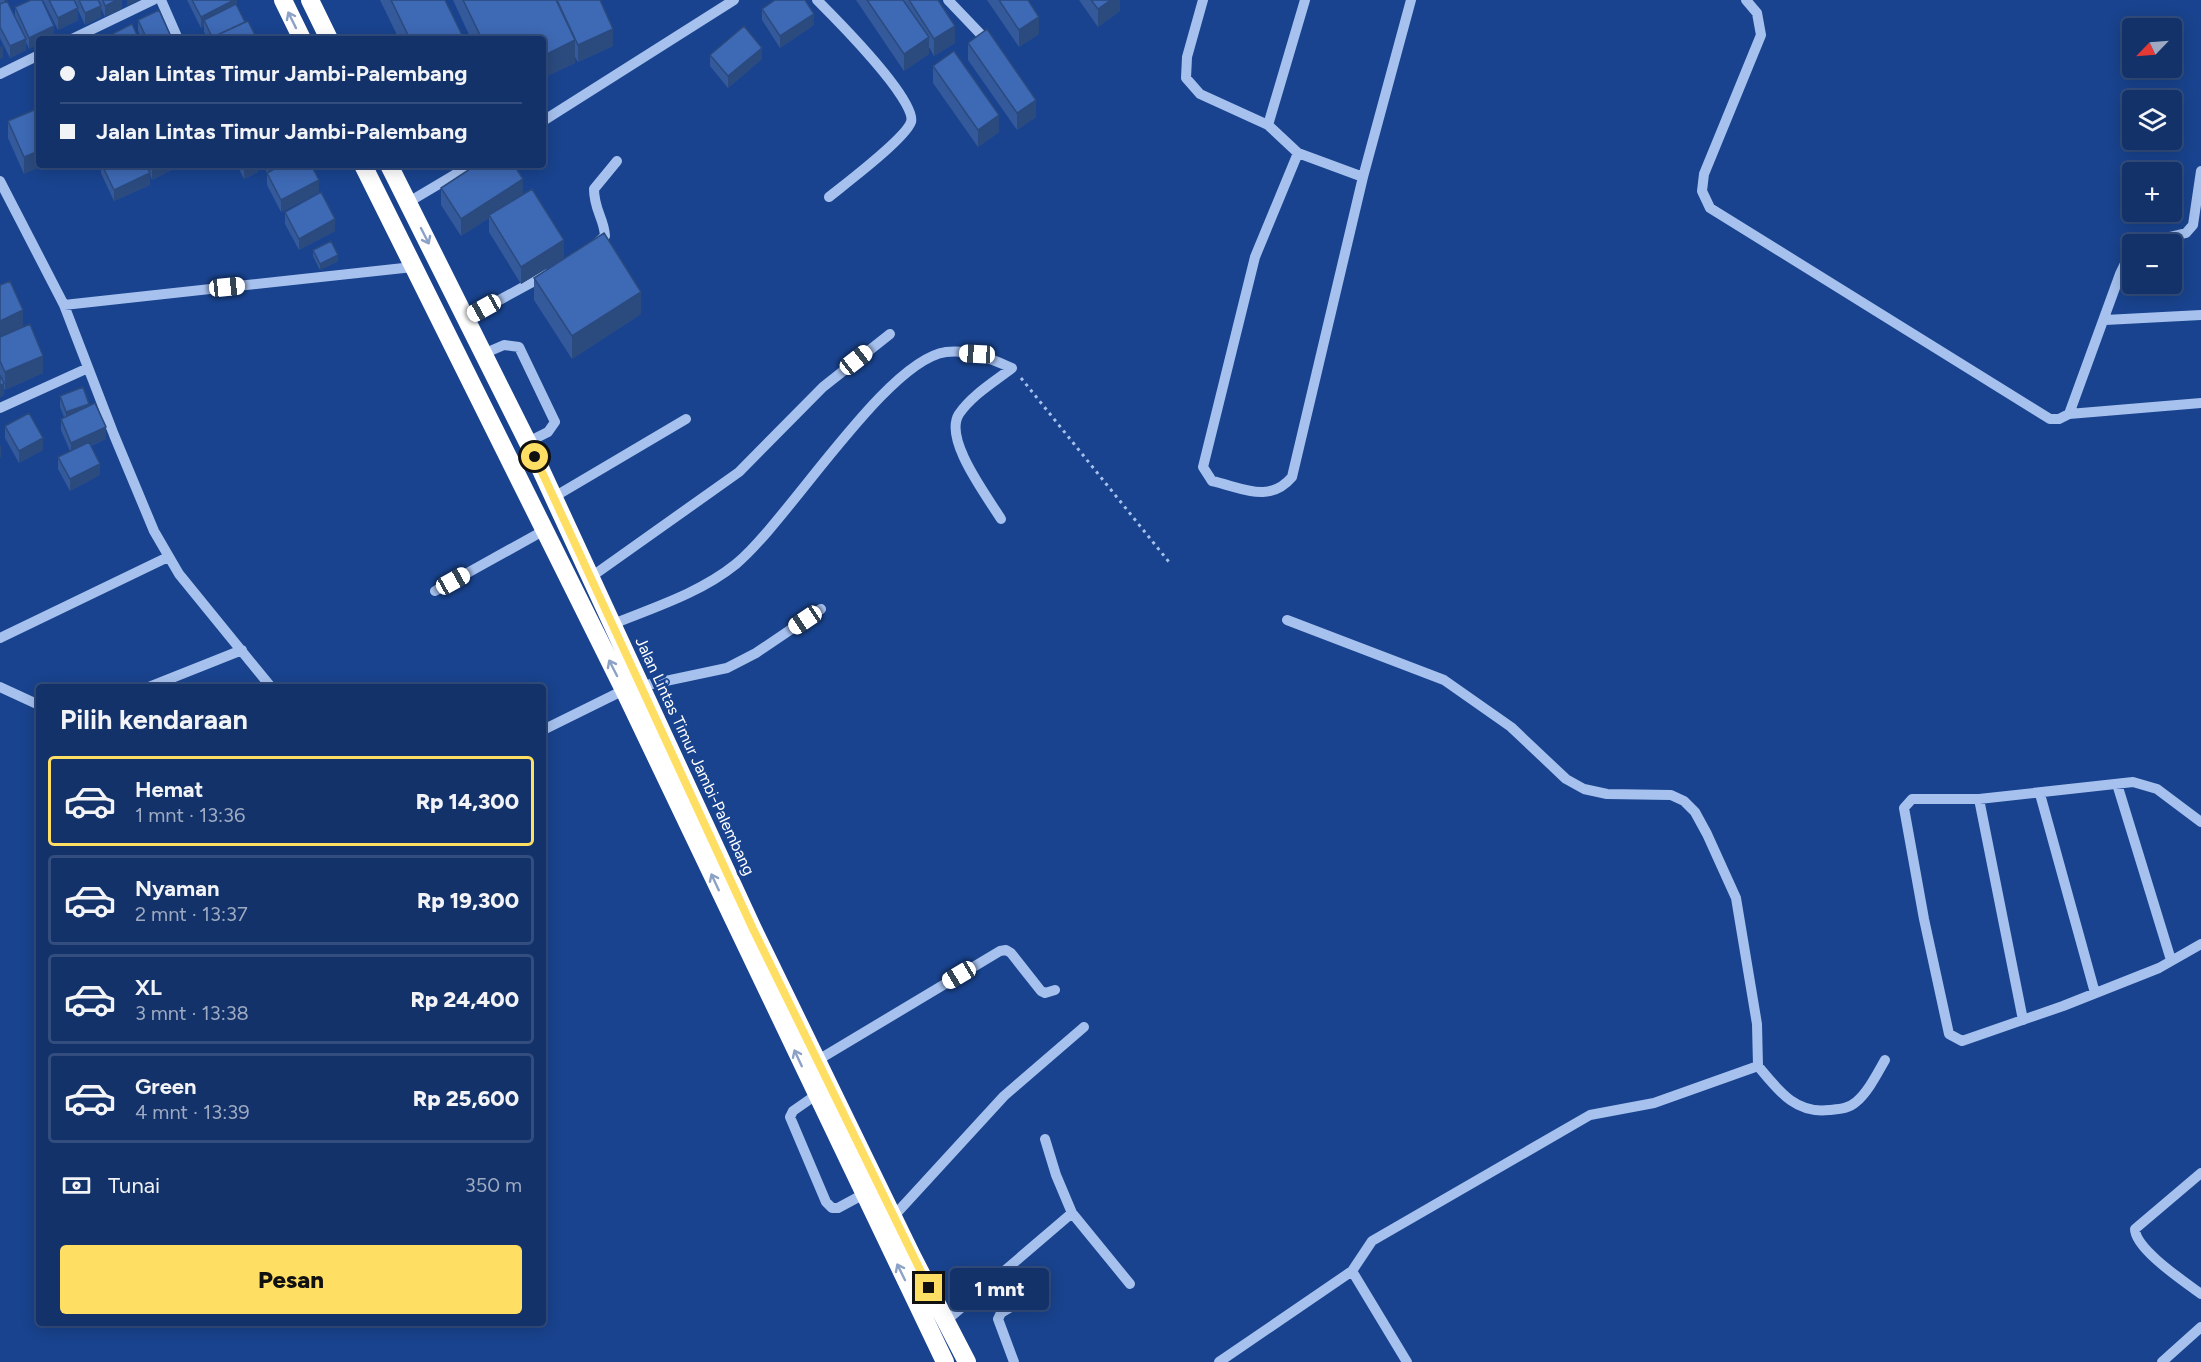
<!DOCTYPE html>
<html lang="id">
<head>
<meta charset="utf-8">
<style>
  body { margin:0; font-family:Figtree,sans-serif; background:#203e72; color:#f1f3f6; height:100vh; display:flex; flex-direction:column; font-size:22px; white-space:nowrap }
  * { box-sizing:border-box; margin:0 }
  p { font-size:20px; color:#9daac1 }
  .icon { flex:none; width:33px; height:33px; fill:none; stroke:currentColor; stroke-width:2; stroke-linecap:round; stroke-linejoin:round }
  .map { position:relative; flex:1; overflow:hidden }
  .sheet { position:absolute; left:36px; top:684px; width:510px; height:642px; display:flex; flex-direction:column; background:#13326a; border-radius:6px; box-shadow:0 3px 15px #0003,0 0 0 2px #324d7e }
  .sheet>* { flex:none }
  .guide { position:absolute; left:36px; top:36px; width:510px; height:132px; border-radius:6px; box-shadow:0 3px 15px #0003,0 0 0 2px #324d7e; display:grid; align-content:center; height:132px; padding:0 24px; background:#13326a }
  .needle { width:39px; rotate:245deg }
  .controls { position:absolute; left:2122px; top:18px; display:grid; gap:12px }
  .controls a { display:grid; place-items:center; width:60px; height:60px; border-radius:6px; background:#13326a; box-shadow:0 3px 15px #0003,0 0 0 2px #324d7e; font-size:30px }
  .end { position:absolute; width:27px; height:27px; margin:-14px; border:8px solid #ffdf63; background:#111; box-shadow:0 0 0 3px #111 }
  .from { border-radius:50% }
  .bubble { position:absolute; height:42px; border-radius:6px; background:#13326a; box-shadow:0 3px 15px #0003,0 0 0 2px #324d7e; font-size:20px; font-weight:800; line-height:42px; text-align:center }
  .car { position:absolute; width:18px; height:36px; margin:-18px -9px; border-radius:8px; box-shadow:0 0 4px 2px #0007; background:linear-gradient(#fff 24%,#345 0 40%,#fff 0 76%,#345 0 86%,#fff 0) }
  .guide b { display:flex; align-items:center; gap:21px; height:57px; font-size:22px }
  .guide b+b { border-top:2px solid #324d7e }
  .guide i { width:15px; height:15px; background:#f1f3f6 }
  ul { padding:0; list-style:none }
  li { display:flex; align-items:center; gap:18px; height:90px; margin:0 12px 9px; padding:0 12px; border:3px solid #324d7e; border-radius:6px }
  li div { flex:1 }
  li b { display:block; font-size:22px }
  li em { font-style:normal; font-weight:800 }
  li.current { border-color:#ffdf63 }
  li>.icon { width:54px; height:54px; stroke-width:1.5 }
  h2 { padding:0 24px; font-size:27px; line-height:72px }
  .pay { display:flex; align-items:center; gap:15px; height:66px; padding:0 24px; font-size:22px }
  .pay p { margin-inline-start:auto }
  .button { display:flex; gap:12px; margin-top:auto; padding:12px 24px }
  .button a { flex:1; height:69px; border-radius:6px; background:#ffdf63; color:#111; font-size:24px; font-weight:800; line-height:69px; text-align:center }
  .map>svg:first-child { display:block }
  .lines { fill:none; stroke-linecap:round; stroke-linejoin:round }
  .path { stroke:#a6c1ee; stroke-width:3; stroke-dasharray:3 4.5; stroke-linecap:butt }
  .minor { stroke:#a6c1ee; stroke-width:10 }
  .highway { stroke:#fff; stroke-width:18 }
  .wall { fill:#355a9b }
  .shaded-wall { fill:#2b4a7e }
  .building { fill:#3e69b4; stroke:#2b4a7e; stroke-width:1.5 }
  .oneway { stroke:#8ca1c6 }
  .route { stroke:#ffdf63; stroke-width:8 }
  .labels { text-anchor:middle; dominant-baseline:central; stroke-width:6; stroke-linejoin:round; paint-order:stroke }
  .street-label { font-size:16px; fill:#fff; stroke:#19438e }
</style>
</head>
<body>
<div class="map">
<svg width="2201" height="1362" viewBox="0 0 2201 1362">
  <rect width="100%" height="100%" fill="#19438e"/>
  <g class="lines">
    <path class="path" d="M 1021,378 L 1169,562"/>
    <path class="minor" d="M 161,0 L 178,39
      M 817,0 C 834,17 918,101 911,122 C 905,139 845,184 829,197
      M 948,0 L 990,44
      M 1203,0 L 1187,57 L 1186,78 L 1200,94 L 1268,125 L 1298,153 L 1363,177
      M 1746,0 L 1757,13 L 1761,35 L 1704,174 L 1702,191 L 1710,208 L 2050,419 L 2059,419 L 2069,414 L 2120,274 L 2133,247
      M 72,39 L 153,0
      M 0,74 L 39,55
      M 543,121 L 734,0
      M 1268,125 L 1305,0
      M 1298,153 L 1255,257 L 1203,467 L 1212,481 C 1243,488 1269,504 1292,477 L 1363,177 L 1411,0
      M 0,181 L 64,305 L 413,267
      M 407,203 L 471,165
      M 596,244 L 605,236 C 604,218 594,210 594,189 L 617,161
      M 2140,244 L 2186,233 L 2193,225 L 2201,171
      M 64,305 L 114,435 L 154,531 L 179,574 L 271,687
      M 465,319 L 547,274
      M 2105,320 L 2201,315
      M 483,354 L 504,345 L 519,347 L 555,422 L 548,432 L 528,442
      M 0,408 L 88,368
      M 2069,414 L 2201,403
      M 554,497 L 686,419
      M 591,577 L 739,472 L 823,387 L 890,334
      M 435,591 L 543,531
      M 1287,620 L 1444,680 L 1511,727 L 1566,779 L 1584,789 L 1607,794 L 1671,795 L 1684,801 L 1695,812 L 1707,834 L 1736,898 L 1757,1024 L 1758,1066 L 1654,1103 L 1590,1115 L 1372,1241 L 1352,1271 L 1407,1362
      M 613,624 C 655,607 700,593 736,564 C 788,521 886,360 946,352 C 970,349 991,359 1012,368 C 994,382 972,395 959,414 C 943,439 987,496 1001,519
      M 0,638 L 168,557
      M 642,686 L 727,668 L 756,653 L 821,609
      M 0,687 L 39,705
      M 149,687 L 242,650
      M 543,730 L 624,690
      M 2117,784 L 2171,960
      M 2040,794 L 2095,993
      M 1979,799 L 2023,1020
      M 2201,822 L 2157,789 L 2133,782 L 1979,799 L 1912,799 L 1904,808 L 1924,919 L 1949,1034 L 1962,1041 L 2063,1006 L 2159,968 L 2201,944
      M 818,1060 L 1000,951 L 1006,950 L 1011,953 L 1041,991 L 1045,993 L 1055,990
      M 1758,1066 C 1778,1090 1795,1114 1829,1110 C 1839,1109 1848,1109 1856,1102 C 1868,1092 1877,1074 1885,1060
      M 816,1095 L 793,1111 L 790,1117 L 826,1202 L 832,1208 L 838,1208 L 864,1194
      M 1045,1139 L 1056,1175 L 1072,1213
      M 2201,1173 L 2135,1229 C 2135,1249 2185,1282 2201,1294
      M 893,1217 L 1004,1096 L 1084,1027
      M 947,1320 L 1072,1213 L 1130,1284
      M 1014,1362 L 998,1319 L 1001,1313 L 1044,1287
      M 1219,1362 L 1352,1271
      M 2162,1362 L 2201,1327"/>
    <path class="highway" d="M 283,0 L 302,39
      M 310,0 L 329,39
      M 363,165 L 624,690 L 945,1362
      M 389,165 L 535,457 L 753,929 L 912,1256 L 967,1362"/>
  </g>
  <path class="wall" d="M 0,0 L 5,0 L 5,2 L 15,17 L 15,7 L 54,38 L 51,39 L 39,39 L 29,49 L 26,42 L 26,50 L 10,58 L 0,38 Z
    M 43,0 L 122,0 L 122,9 L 105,17 L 101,8 L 101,17 L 85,25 L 78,10 L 78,20 L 58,30 Z
    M 187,0 L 237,0 L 237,6 L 245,22 L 257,39 L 208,39 L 204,32 L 204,26 L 201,28 Z
    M 380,0 L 445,0 L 464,39 L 399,39 Z
    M 453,0 L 600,0 L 613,46 L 578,62 L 575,57 L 575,63 L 543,78 L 543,39 L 471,39 Z
    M 856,0 L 938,0 L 955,43 L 934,56 L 929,47 L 929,54 L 904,71 Z
    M 987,0 L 1028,0 L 1039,34 L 1019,47 Z
    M 1079,0 L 1120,0 L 1120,11 L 1098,27 Z
    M 762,9 L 814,25 L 780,48 L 762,20 Z
    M 138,20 L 172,39 L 142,39 L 138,31 Z
    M 968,43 L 1036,117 L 1017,130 L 968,60 Z
    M 710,55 L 762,59 L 728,88 L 710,66 Z
    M 933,66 L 999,132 L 978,147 L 933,83 Z
    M 39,108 L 24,174 L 8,138 L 8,121 Z
    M 101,165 L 179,165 L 179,166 L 152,180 L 150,174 L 150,185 L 114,201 L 101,173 Z
    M 237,165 L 258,165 L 258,172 L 244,179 Z
    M 263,165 L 311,165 L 319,192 L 281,212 L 267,185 L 267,173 Z
    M 441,188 L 523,194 L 564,258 L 521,284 L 489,232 L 489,218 L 461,236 L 441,205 Z
    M 285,212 L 335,231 L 299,250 L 285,224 Z
    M 313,250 L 338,261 L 320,270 L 313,256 Z
    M 534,278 L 641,314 L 572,359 L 534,300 Z
    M 0,285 L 23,327 L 43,373 L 5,390 L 4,389 L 4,395 L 0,397 Z
    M 60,396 L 89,406 L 106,439 L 91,446 L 100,475 L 70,491 L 58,469 L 58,457 L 70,451 L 61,430 L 61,419 L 64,417 L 60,407 Z
    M 5,426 L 43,450 L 19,463 L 5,438 Z"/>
  <path class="shaded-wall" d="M 117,0 L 122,0 L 122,9 L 105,17 L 105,6 Z
    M 127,0 L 140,0 L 127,6 Z
    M 234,0 L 237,0 L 237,10 L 204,20 L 204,26 L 201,28 L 201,17 Z
    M 1111,0 L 1120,0 L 1120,11 L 1098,27 L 1098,9 Z
    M 101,6 L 101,17 L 85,25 L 85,13 Z
    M 78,8 L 78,20 L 58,30 L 58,18 Z
    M 814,14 L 814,25 L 780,48 L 780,36 Z
    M 1039,17 L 1039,34 L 1019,47 L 1019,30 Z
    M 54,26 L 54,38 L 51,39 L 39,39 L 39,45 L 29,49 L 29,38 Z
    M 955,26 L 955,43 L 934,56 L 934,39 Z
    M 613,29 L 613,46 L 578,62 L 578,45 Z
    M 929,37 L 929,54 L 904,71 L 904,54 Z
    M 26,39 L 26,50 L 10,58 L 10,46 Z
    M 575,40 L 575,63 L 543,78 L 543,56 Z
    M 3,46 L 3,58 L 0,59 L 0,47 Z
    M 762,48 L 762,59 L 728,88 L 728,76 Z
    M 1036,100 L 1036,117 L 1017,130 L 1017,113 Z
    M 999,115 L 999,132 L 978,147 L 978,130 Z
    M 39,151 L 39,165 L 46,165 L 24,174 L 24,157 Z
    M 158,165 L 179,165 L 179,166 L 152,180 L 152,168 Z
    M 184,165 L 190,165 L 184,169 Z
    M 248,165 L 258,165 L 258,172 L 244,179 L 244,167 Z
    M 268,165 L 292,165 L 268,176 Z
    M 150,173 L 150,185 L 114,201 L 114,190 Z
    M 523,179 L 523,196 L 489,215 L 489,218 L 461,236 L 461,219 Z
    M 319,180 L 319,192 L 281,212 L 281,200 Z
    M 335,219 L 335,231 L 299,250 L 299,239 Z
    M 564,240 L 564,258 L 521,284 L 521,267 Z
    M 338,255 L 338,261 L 320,270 L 320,264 Z
    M 641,292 L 641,314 L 572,359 L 572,336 Z
    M 23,310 L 23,327 L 0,338 L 0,321 Z
    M 43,356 L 43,373 L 5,390 L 5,372 Z
    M 4,383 L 4,395 L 0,397 L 0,386 Z
    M 89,404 L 89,416 L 66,424 L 66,412 Z
    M 106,427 L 106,439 L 71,454 L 71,443 Z
    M 43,438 L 43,450 L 19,463 L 19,451 Z
    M 1,445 L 1,457 L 0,458 L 0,446 Z
    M 100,464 L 100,475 L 70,491 L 70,479 Z"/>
  <path class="building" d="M 31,0 L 42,0 L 54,26 L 29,38 L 15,7 Z
    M 49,0 L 74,0 L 78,8 L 58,18 Z
    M 79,0 L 98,0 L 101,6 L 85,13 Z
    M 103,0 L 117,0 L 105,6 Z
    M 192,0 L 234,0 L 201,17 Z
    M 391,0 L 445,0 L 464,39 L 410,39 Z
    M 463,0 L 556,0 L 575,40 L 543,56 L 543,39 L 482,39 Z
    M 557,0 L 600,0 L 613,29 L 578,45 Z
    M 775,0 L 805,0 L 814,14 L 780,36 L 762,9 Z
    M 867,0 L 903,0 L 929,37 L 904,54 Z
    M 909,0 L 938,0 L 955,26 L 934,39 Z
    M 999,0 L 1028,0 L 1039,17 L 1019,30 Z
    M 1091,0 L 1111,0 L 1098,9 Z
    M 7,1 L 26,39 L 10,46 L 0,27 L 0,4 Z
    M 236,4 L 245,22 L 215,36 L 215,39 L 213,39 L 204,20 Z
    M 159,10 L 172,39 L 147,39 L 138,20 Z
    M 248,21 L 257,39 L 217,39 L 215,36 Z
    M 132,24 L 139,39 L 110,39 L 108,36 Z
    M 744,26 L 762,48 L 728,76 L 710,55 Z
    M 987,29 L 1036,100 L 1017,113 L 968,43 Z
    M 954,51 L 999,115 L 978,130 L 933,66 Z
    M 39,108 L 39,151 L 24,157 L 8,121 Z
    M 102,165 L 146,165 L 150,173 L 114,190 Z
    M 151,165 L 158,165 L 152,168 Z
    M 282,165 L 311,165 L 319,180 L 281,200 L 267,173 Z
    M 476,165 L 514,165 L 523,179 L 461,219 L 441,188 Z
    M 532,189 L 564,240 L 521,267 L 489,215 Z
    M 321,192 L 335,219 L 299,239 L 285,212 Z
    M 604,233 L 641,292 L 572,336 L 534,278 Z
    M 331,241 L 338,255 L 320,264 L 313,250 Z
    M 10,281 L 23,310 L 0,321 L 0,285 Z
    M 30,324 L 43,356 L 5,372 L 0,361 L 0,337 Z
    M 0,375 L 4,383 L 0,386 Z
    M 83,387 L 89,404 L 66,412 L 60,396 Z
    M 95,403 L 106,427 L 71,443 L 61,419 Z
    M 29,413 L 43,438 L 19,451 L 5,426 Z
    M 89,442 L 100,464 L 70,479 L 58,457 Z"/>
  <defs><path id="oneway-shaft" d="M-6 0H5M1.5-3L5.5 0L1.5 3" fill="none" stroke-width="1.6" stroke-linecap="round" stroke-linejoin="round" transform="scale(1.5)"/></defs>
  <g class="oneway">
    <use href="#oneway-shaft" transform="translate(292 20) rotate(-116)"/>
    <use href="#oneway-shaft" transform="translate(425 236) rotate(63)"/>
    <use href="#oneway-shaft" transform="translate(613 668) rotate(-117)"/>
    <use href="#oneway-shaft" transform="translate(715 882) rotate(-115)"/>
    <use href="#oneway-shaft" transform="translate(798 1058) rotate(-115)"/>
    <use href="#oneway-shaft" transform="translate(901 1272) rotate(-116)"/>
  </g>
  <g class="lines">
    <path class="route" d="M 535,457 L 753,929 L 929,1288"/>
  </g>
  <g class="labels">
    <g class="street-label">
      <text transform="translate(695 756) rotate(65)">Jalan Lintas Timur Jambi-Palembang</text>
    </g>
  </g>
</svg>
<div class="controls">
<a><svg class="needle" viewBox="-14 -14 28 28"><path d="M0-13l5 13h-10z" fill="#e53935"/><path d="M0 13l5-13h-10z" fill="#9daac1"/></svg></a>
<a><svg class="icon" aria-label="layers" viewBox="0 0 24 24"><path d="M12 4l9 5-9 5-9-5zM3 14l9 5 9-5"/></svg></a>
<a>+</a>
<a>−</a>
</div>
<i class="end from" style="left:535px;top:457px"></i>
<i class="end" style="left:929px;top:1288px"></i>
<div class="bubble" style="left:950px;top:1268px;width:99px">1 mnt</div>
<i class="car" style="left:227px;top:287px;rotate:84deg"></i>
<i class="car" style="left:484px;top:308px;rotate:241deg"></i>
<i class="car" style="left:977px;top:354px;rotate:273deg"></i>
<i class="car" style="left:856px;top:360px;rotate:52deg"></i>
<i class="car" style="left:453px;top:581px;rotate:61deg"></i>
<i class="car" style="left:805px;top:620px;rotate:236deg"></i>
<i class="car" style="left:959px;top:975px;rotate:239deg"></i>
<div class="guide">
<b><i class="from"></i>Jalan Lintas Timur Jambi-Palembang</b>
<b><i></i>Jalan Lintas Timur Jambi-Palembang</b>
</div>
<section class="sheet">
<h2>Pilih kendaraan</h2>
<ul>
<li class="current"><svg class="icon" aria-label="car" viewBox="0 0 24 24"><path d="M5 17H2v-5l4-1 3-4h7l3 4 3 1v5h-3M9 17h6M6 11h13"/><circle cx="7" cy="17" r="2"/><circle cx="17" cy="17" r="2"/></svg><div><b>Hemat</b><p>1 mnt · 13:36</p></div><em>Rp 14,300</em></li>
<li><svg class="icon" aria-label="car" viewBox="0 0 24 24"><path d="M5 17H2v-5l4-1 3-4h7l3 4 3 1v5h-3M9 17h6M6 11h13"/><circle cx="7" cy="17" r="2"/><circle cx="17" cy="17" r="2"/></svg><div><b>Nyaman</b><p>2 mnt · 13:37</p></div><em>Rp 19,300</em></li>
<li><svg class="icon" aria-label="car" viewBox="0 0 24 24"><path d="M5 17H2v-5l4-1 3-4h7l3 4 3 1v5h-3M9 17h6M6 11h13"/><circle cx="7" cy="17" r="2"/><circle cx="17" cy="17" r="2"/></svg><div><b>XL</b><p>3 mnt · 13:38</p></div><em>Rp 24,400</em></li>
<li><svg class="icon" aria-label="car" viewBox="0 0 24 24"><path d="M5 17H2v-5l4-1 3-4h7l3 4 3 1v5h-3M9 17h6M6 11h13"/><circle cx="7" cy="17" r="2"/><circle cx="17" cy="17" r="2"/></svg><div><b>Green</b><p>4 mnt · 13:39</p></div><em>Rp 25,600</em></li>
</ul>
<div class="pay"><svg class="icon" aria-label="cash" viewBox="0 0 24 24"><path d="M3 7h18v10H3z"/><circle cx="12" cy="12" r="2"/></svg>Tunai<p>350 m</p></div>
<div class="button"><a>Pesan</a></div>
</section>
</div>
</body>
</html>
